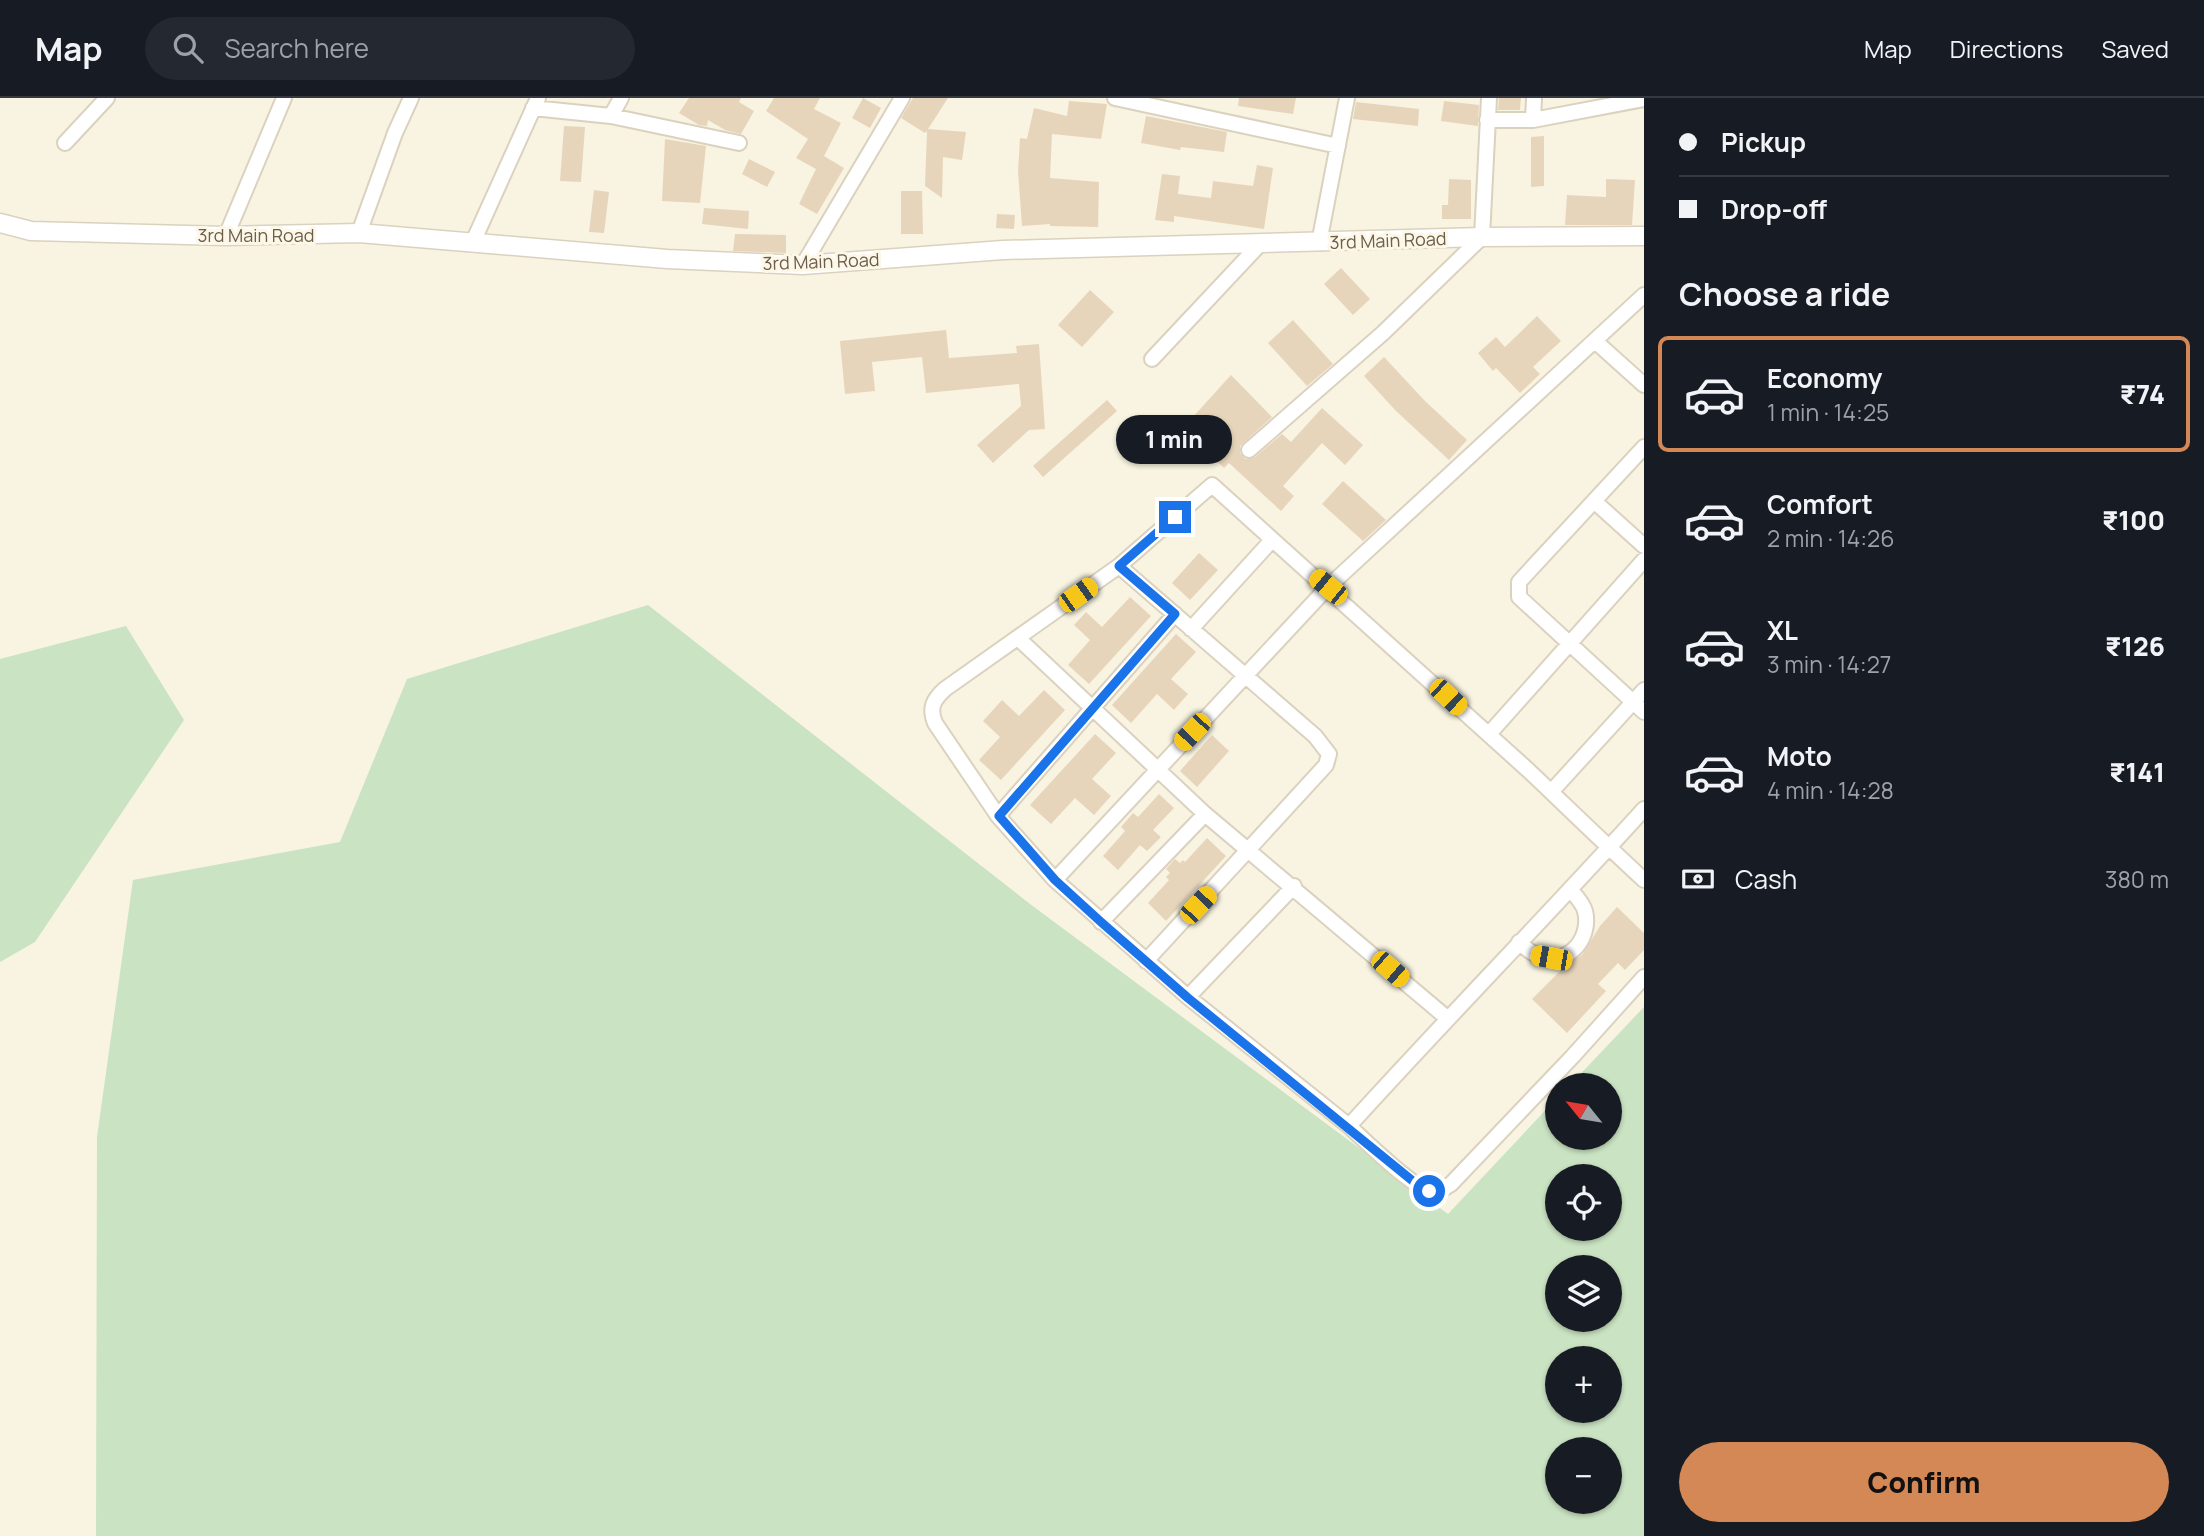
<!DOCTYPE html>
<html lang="en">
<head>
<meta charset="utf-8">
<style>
  body { margin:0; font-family:Manrope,sans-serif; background:#242831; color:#f1f3f6; height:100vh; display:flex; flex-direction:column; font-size:26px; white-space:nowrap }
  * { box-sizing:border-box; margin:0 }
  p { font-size:23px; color:#9ea1a6 }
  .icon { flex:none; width:38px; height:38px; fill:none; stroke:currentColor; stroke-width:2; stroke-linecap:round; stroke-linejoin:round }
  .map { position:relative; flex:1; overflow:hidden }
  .sheet { display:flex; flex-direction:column; background:#171b24; width:560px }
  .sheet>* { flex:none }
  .banner { display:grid; align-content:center; height:154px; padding:0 35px; background:#171b24 }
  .needle { width:46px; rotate:300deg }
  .tools { position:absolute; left:1545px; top:975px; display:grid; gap:14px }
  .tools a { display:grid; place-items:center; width:77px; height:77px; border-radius:50%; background:#171b24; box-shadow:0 2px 5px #0004; font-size:35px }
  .end { position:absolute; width:32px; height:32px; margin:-16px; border:9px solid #1a73e8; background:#fff; box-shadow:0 0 0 4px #fff }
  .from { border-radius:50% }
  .bubble { position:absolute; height:49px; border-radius:24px; background:#171b24; box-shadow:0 2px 5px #0004; font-size:23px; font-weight:800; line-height:49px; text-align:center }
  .car { position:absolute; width:21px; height:42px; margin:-21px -10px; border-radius:9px; box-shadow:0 0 5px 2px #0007; background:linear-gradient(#f5c518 24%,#345 0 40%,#f5c518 0 76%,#345 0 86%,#f5c518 0) }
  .banner b { display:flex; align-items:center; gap:24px; height:66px; font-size:26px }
  .banner b+b { border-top:2px solid #363941 }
  .banner i { width:18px; height:18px; background:#f1f3f6 }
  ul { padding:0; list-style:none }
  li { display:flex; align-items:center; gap:21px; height:116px; margin:0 14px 10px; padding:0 21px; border:4px solid transparent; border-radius:10px }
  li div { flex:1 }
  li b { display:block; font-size:26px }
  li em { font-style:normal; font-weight:800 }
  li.selected { border-color:#d48855 }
  li>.icon { width:63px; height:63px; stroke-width:1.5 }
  h2 { padding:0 35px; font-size:32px; line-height:84px }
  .pay { display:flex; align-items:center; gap:18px; height:77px; padding:0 35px; font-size:26px }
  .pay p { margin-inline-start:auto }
  .primary-button { display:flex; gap:14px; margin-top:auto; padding:14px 35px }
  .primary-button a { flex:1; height:80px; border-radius:42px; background:#d48855; color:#111; font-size:28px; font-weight:800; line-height:80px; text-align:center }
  header { display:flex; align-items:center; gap:42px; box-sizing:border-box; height:98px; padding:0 35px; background:#171b24; border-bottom:2px solid #363941 }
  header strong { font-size:33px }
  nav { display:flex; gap:38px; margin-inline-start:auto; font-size:24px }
  .search { width:490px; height:63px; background:#242831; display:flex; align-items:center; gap:18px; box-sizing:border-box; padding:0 24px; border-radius:38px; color:#9ea1a6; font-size:26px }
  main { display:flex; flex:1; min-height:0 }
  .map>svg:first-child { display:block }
  .green { fill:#cae3c2; fill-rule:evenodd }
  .building { fill:#e7d5bb }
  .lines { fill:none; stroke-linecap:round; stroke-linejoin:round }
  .minor-casing { stroke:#dbd1bf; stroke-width:18 }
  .tertiary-casing { stroke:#dbd1bf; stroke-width:21 }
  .minor { stroke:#fff; stroke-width:14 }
  .tertiary { stroke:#fff; stroke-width:18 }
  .route { stroke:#1a73e8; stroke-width:9 }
  .labels { text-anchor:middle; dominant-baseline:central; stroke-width:6; stroke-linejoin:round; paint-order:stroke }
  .street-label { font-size:18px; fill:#6c5d4c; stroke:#fcf7e7 }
</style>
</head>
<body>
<header>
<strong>Map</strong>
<div class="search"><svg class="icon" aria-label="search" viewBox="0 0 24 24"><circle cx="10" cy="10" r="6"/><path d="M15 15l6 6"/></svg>Search here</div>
<nav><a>Map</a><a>Directions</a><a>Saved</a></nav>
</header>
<main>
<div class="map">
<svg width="1644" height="1438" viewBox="0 0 1644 1438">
  <rect width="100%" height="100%" fill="#f8f4e1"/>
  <path class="green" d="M 648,507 L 1030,806 L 1448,1116 L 1557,1000 L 1558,1040 L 1610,1040 L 1610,987 L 1570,987 L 1644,909 L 1644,1438 L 96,1438 L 97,1039 L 133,782 L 340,744 L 407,581 ZM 1558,1078 L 1610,1078 L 1610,1130 L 1558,1130 ZM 1558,1169 L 1610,1169 L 1610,1222 L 1558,1222 ZM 1558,1260 L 1610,1260 L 1610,1312 L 1558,1312 ZM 1558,1351 L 1610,1351 L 1610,1404 L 1558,1404 Z
    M 126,528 L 184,622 L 35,844 L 0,864 L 0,561 Z"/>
  <path class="building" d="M 689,0 L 741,0 L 739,4 L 754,13 L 741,36 L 725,32 L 708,22 L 707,28 L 699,27 L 679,15 Z
    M 774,0 L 820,0 L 814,11 L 841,25 L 824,58 L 844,70 L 817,116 L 799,106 L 816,71 L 796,60 L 808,41 L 766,13 Z
    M 863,0 L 881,10 L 870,30 L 852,20 Z
    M 913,0 L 948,0 L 928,31 L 966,34 L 962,62 L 943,59 L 942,100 L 925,88 L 927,33 L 925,35 L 901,20 Z
    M 1239,0 L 1296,0 L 1293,16 L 1238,8 Z
    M 1499,0 L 1521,0 L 1520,12 L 1498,12 Z
    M 1069,3 L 1107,6 L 1101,41 L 1052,36 L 1050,80 L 1099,84 L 1098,129 L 1050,128 L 1050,126 L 1022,128 L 1018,73 L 1020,40 L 1027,41 L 1034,10 L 1067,18 Z
    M 1444,3 L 1479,7 L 1478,28 L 1441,23 Z
    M 1356,4 L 1419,11 L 1418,28 L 1353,21 Z
    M 1146,18 L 1227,34 L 1224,54 L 1181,49 L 1180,52 L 1141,45 Z
    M 564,28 L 585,29 L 581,84 L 560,83 Z
    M 1544,38 L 1544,88 L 1531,89 L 1531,39 Z
    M 665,41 L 706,48 L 700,105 L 662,103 Z
    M 749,61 L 775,74 L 767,89 L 742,76 Z
    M 1257,67 L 1273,70 L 1264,131 L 1174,118 L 1174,124 L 1155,122 L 1162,76 L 1180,78 L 1178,96 L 1211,100 L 1213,83 L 1253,88 Z
    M 1449,81 L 1471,82 L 1471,121 L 1442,121 L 1442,107 L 1448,107 Z
    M 1606,81 L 1635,82 L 1632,127 L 1565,127 L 1567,97 L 1606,99 Z
    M 594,92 L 609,94 L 604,135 L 589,134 Z
    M 901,93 L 922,93 L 923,136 L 901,136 Z
    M 704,110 L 749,113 L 748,131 L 702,126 Z
    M 997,116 L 1015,117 L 1014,131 L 996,130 Z
    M 735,136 L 786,137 L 786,155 L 733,153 Z
    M 1341,170 L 1370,201 L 1353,217 L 1324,186 Z
    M 1090,192 L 1114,214 L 1082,249 L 1058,227 Z
    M 1537,218 L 1561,243 L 1533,269 L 1540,276 L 1520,295 L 1496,270 L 1493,273 L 1478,255 L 1496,239 L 1505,249 Z
    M 1293,222 L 1333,266 L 1307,288 L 1268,245 Z
    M 946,232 L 949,260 L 1017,255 L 1016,248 L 1039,246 L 1045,331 L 1029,332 L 993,365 L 977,347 L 1021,308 L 1019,286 L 926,295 L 922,259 L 872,264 L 875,293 L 845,296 L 840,243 Z
    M 1384,259 L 1425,303 L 1467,342 L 1449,362 L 1396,313 L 1364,278 Z
    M 1231,277 L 1272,319 L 1240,348 L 1240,355 L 1245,361 L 1255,359 L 1282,336 L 1291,344 L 1322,310 L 1363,347 L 1345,367 L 1322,345 L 1283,388 L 1294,398 L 1281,413 L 1229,365 L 1224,370 L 1182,331 Z
    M 1107,302 L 1117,313 L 1043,379 L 1033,368 Z
    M 1343,383 L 1386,422 L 1363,443 L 1322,406 Z
    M 1199,455 L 1218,472 L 1190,502 L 1172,485 Z
    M 1130,499 L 1151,518 L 1089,586 L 1068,567 L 1090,542 L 1074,527 L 1086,514 L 1102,529 Z
    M 1176,536 L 1196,554 L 1171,581 L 1188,596 L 1174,612 L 1157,596 L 1131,625 L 1112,607 Z
    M 1044,592 L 1065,612 L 1001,682 L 979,662 L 1000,639 L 983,623 L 1002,602 L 1019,618 Z
    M 1095,636 L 1116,655 L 1092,681 L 1111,698 L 1094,717 L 1075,700 L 1051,726 L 1030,707 Z
    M 1212,637 L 1229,653 L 1197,689 L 1180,673 Z
    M 1159,696 L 1174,710 L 1153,732 L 1161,739 L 1147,753 L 1140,747 L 1118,772 L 1103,758 L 1125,733 L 1121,729 L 1133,715 L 1138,719 Z
    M 1207,740 L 1226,758 L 1166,823 L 1148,805 L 1169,782 L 1166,779 L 1170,775 L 1166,771 L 1175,761 L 1180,765 L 1183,762 L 1185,764 Z
    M 1617,809 L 1644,835 L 1644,852 L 1625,872 L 1618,865 L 1598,886 L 1606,893 L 1567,935 L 1532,901 L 1566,867 L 1582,857 L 1600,828 Z"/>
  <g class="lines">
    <defs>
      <path id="minor" d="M 1115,0 L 1338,48
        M 533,10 L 611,18 L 621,0
        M 611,18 L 739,45
        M 1487,22 L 1533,22 L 1644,1
        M 1533,22 L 1534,0
        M 65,45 L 107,0
        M 359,135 L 395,35 L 411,0
        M 226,138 L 284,0
        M 473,144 L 538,0
        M 1319,145 L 1347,0
        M 803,167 L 902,0
        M 1595,243 L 1644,287
        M 1152,261 L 1260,146
        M 1644,349 L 1519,484 L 1519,499 L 1644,614
        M 1249,352 L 1383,235 L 1482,139 L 1489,0
        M 1594,403 L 1644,448
        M 1119,468 L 1315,638 L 1329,656 L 1326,667 L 1146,863
        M 1191,531 L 1272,442
        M 1018,540 L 1205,716 L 1447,920
        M 1489,636 L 1644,462
        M 1551,694 L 1644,592
        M 1644,711 C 1547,818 1446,921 1349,1028 L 1188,899 L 1055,782 L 998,718 L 935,625 C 929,610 933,602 945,591 L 1119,468 L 1212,387 L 1528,672 C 1567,709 1605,746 1644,782
        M 998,718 L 1175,516
        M 1055,782 L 1328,489 L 1644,197
        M 1101,824 L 1205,716
        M 1519,844 C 1524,848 1530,855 1537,857 C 1566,870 1592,842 1585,813 C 1583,805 1575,797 1570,791
        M 1188,899 L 1294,788
        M 1349,1028 C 1364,1042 1414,1091 1431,1093 C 1438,1095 1445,1090 1451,1086 L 1573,958 L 1644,879"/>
      <path id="tertiary" d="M 0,125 L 31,133 L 226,138 L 359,135 L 667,161 L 803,167 L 1003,152 L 1482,139 L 1644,138"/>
    </defs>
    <use href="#minor" class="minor-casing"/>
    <use href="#tertiary" class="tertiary-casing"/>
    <use href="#minor" class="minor"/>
    <use href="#tertiary" class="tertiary"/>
  </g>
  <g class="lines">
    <path class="route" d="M 1175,419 L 1119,468 L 1175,516 L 999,718 L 1055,782 L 1101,824 L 1188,900 L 1414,1084 L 1429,1093"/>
  </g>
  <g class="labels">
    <g class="street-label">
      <text x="256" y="137">3rd Main Road</text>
      <text transform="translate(1388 142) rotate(-2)">3rd Main Road</text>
      <text transform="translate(821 163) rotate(-2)">3rd Main Road</text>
    </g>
  </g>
</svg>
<div class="tools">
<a><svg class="needle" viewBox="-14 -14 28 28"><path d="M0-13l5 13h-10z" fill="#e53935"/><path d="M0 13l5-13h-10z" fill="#9ea1a6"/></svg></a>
<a><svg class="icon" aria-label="locate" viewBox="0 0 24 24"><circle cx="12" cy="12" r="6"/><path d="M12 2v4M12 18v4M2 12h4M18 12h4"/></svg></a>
<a><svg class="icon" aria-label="layers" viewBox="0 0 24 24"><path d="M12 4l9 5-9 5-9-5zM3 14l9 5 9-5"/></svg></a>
<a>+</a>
<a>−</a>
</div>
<i class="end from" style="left:1429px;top:1093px"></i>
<i class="end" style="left:1175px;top:419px"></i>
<div class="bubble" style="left:1116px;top:317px;width:116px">1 min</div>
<i class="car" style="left:1328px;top:489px;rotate:309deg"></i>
<i class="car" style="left:1078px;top:497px;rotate:55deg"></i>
<i class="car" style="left:1448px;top:599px;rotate:133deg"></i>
<i class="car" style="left:1192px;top:634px;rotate:223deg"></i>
<i class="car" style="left:1198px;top:807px;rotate:43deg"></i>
<i class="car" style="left:1551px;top:860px;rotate:280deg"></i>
<i class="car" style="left:1390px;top:871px;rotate:131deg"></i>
</div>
<section class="sheet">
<div class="banner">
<b><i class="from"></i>Pickup</b>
<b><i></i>Drop-off</b>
</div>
<h2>Choose a ride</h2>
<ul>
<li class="selected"><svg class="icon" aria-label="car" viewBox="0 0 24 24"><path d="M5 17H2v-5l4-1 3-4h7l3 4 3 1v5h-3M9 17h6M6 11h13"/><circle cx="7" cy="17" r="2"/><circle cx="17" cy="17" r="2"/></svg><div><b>Economy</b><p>1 min · 14:25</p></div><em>₹74</em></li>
<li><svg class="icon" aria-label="car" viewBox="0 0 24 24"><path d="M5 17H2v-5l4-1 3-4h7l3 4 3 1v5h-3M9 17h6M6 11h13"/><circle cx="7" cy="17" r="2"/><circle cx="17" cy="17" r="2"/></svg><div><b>Comfort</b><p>2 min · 14:26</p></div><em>₹100</em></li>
<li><svg class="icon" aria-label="car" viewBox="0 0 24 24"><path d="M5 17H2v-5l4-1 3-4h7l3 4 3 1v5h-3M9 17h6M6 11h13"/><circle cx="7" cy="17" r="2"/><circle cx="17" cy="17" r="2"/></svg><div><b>XL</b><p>3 min · 14:27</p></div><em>₹126</em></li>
<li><svg class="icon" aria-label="car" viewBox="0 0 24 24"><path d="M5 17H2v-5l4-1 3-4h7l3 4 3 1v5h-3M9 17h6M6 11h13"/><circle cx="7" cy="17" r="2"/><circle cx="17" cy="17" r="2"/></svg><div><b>Moto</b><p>4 min · 14:28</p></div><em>₹141</em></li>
</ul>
<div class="pay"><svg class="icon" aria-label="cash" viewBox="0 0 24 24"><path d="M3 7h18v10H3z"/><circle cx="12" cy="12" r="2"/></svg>Cash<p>380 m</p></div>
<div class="primary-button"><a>Confirm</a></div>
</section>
</main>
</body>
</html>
